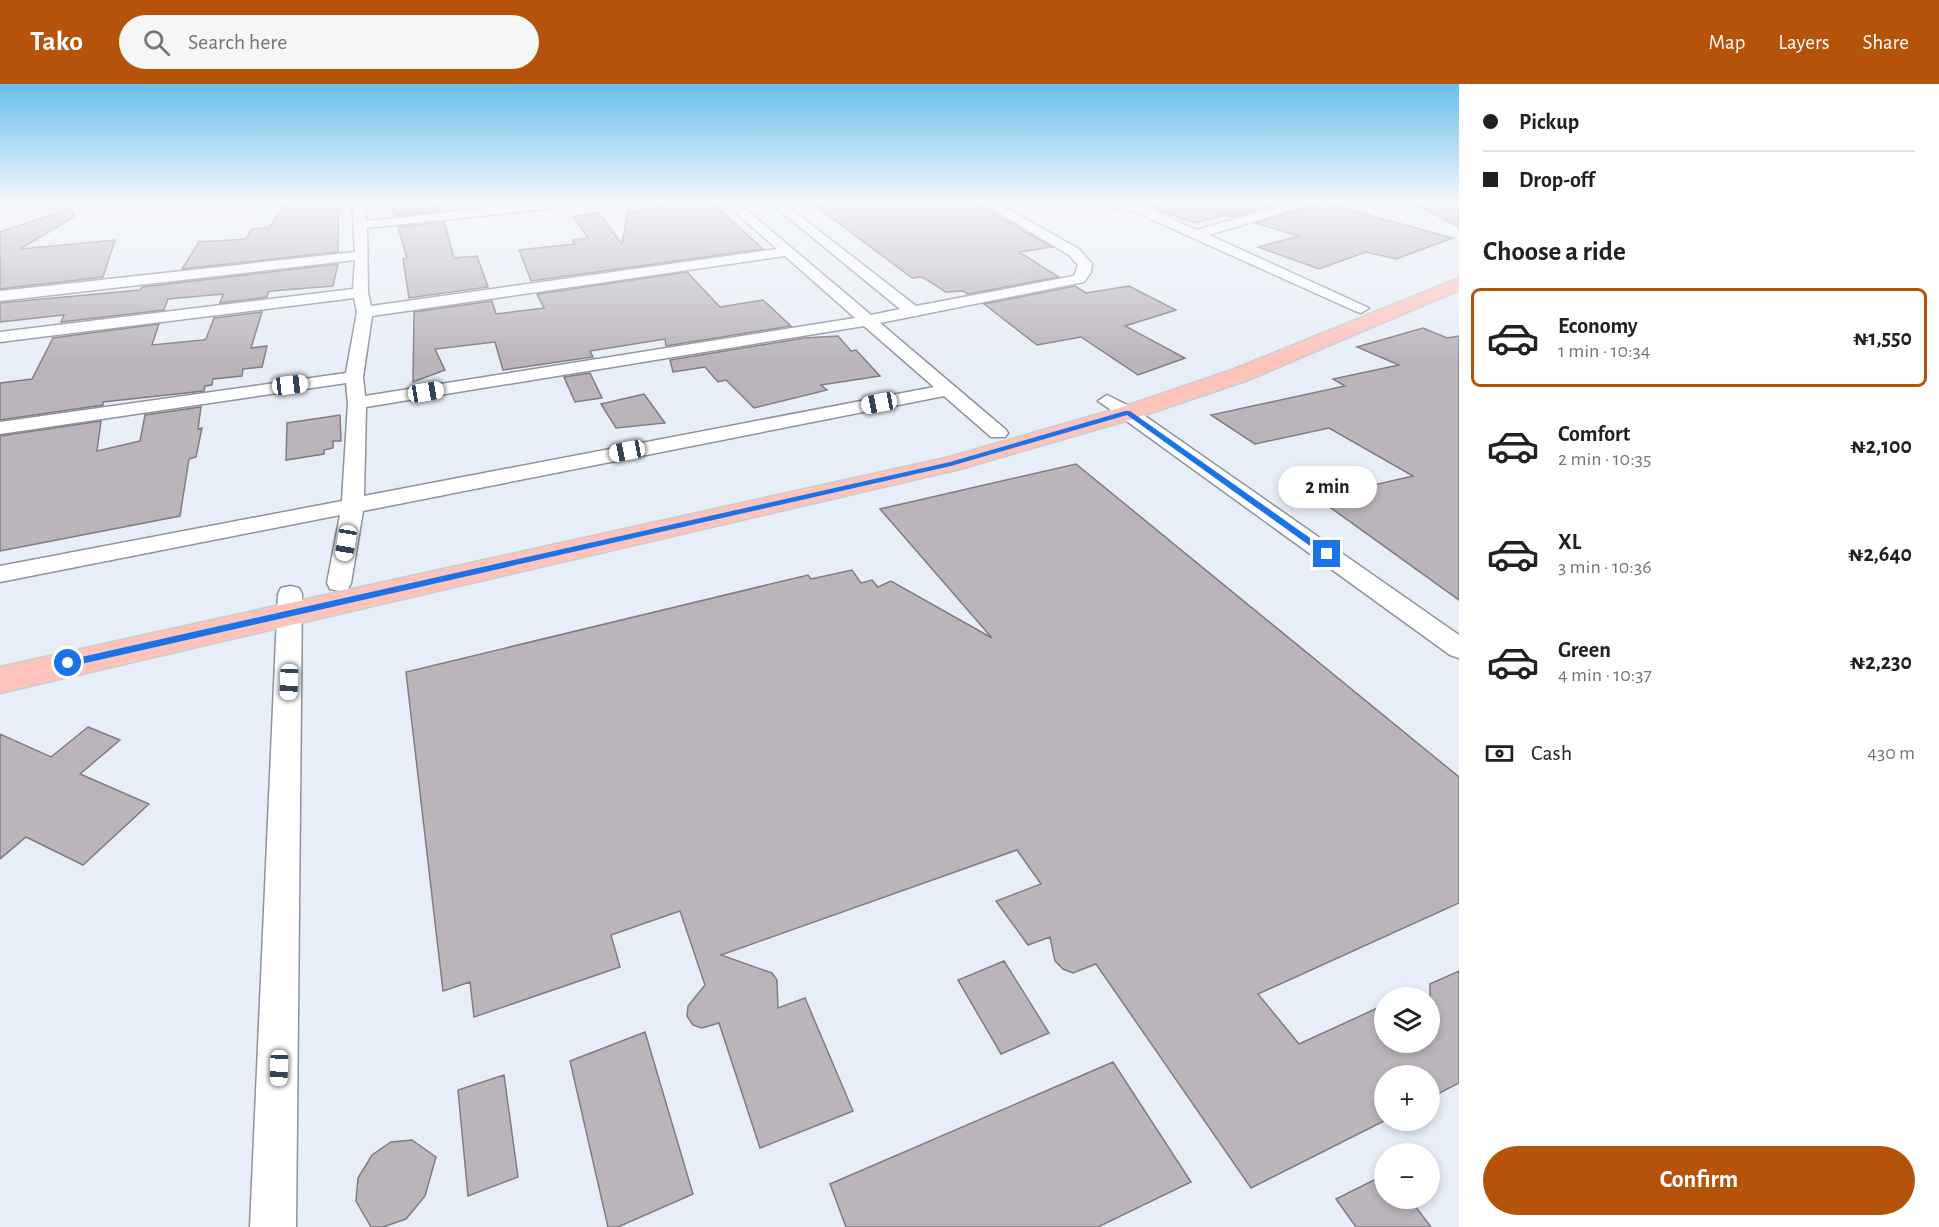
<!DOCTYPE html>
<html lang="en">
<head>
<meta charset="utf-8">
<style>
  body { margin:0; font-family:"Alegreya Sans",sans-serif; background:#f6f6f6; color:#202124; height:100vh; display:flex; flex-direction:column; font-size:22px; white-space:nowrap }
  * { box-sizing:border-box; margin:0 }
  p { font-size:20px; color:#757577 }
  .icon { flex:none; width:33px; height:33px; fill:none; stroke:currentColor; stroke-width:2; stroke-linecap:round; stroke-linejoin:round }
  .map { position:relative; flex:1; overflow:hidden }
  .drawer { display:flex; flex-direction:column; background:#fff; width:480px }
  .drawer>* { flex:none }
  .top-card { display:grid; align-content:center; height:132px; padding:0 24px; background:#fff }
  .controls { position:absolute; left:1374px; top:903px; display:grid; gap:12px }
  .controls a { display:grid; place-items:center; width:66px; height:66px; border-radius:50%; background:#fff; box-shadow:0 3px 9px #0003; font-size:30px }
  .end { position:absolute; width:27px; height:27px; margin:-14px; border:8px solid #1a73e8; background:#fff; box-shadow:0 0 0 3px #fff }
  .from { border-radius:50% }
  .bubble { position:absolute; height:42px; border-radius:21px; background:#fff; box-shadow:0 3px 9px #0003; font-size:20px; font-weight:700; line-height:42px; text-align:center }
  .car { position:absolute; width:18px; height:36px; margin:-18px -9px; border-radius:8px; box-shadow:0 0 4px 2px #0007; background:linear-gradient(#fff 24%,#345 0 40%,#fff 0 76%,#345 0 86%,#fff 0) }
  .top-card b { display:flex; align-items:center; gap:21px; height:57px; font-size:22px }
  .top-card b+b { border-top:2px solid #e0e0e0 }
  .top-card i { width:15px; height:15px; background:#202124 }
  ul { padding:0; list-style:none }
  li { display:flex; align-items:center; gap:18px; height:99px; margin:0 12px 9px; padding:0 12px; border:3px solid transparent; border-radius:9px }
  li div { flex:1 }
  li b { display:block; font-size:22px }
  li em { font-style:normal; font-weight:700 }
  li.current { border-color:#b45309 }
  li>.icon { width:54px; height:54px; stroke-width:1.5 }
  h2 { padding:0 24px; font-size:27px; line-height:72px }
  .pay { display:flex; align-items:center; gap:15px; height:66px; padding:0 24px; font-size:22px }
  .pay p { margin-inline-start:auto }
  .primary-button { display:flex; gap:12px; margin-top:auto; padding:12px 24px }
  .primary-button a { flex:1; height:69px; border-radius:36px; background:#b45309; color:#fff; font-size:24px; font-weight:700; line-height:69px; text-align:center }
  header { display:flex; align-items:center; gap:36px; box-sizing:border-box; height:84px; padding:0 30px; background:#b45309; color:#fff }
  header strong { font-size:28px }
  nav { display:flex; gap:33px; margin-inline-start:auto; font-size:21px }
  .search { width:420px; height:54px; background:#f6f6f6; display:flex; align-items:center; gap:15px; box-sizing:border-box; padding:0 21px; border-radius:33px; color:#757577; font-size:22px }
  main { display:flex; flex:1; min-height:0 }
  .map>svg:first-child { display:block }
  .building { fill:#bbb4bb; stroke:#827b82; stroke-width:1.5 }
  .lines { fill:none; stroke-linecap:round; stroke-linejoin:round }
  .street-casing { stroke:#8e939b; stroke-width:3 }
  .primary-casing { stroke:#cbcccd; stroke-width:3 }
  .street { fill:#fff; fill-rule:evenodd }
  .primary { fill:#fec4bc; fill-rule:evenodd }
  .route { fill:#1a73e8 }
</style>
</head>
<body>
<header>
<strong>Tako</strong>
<div class="search"><svg class="icon" aria-label="search" viewBox="0 0 24 24"><circle cx="10" cy="10" r="6"/><path d="M15 15l6 6"/></svg>Search here</div>
<nav><a>Map</a><a>Layers</a><a>Share</a></nav>
</header>
<main>
<div class="map">
<svg width="1459" height="1143" viewBox="0 0 1459 1143">
  <rect width="100%" height="100%" fill="#e8eef7"/>
  <path class="building" d="M 287,117 L 338,117 L 338,168 L 182,185 L 199,158 L 246,155 L 251,145 L 269,144 Z
    M 390,117 L 438,117 L 441,127 L 395,132 Z
    M 652,117 L 710,117 L 763,165 L 531,197 L 519,166 L 575,160 L 573,156 L 588,154 L 573,132 L 599,129 L 622,160 L 628,128 L 659,124 Z
    M 809,117 L 977,117 L 991,128 L 1052,163 L 1019,168 L 1059,193 L 968,210 L 963,207 L 946,208 L 922,193 L 912,194 Z
    M 1141,117 L 1290,117 L 1233,133 L 1224,131 L 1195,139 L 1158,126 Z
    M 1316,117 L 1317,117 L 1453,154 L 1396,175 L 1366,168 L 1319,185 L 1258,163 L 1299,152 L 1255,139 L 1313,122 Z
    M 1409,117 L 1459,117 L 1459,143 Z
    M 70,125 L 74,133 L 20,165 L 115,156 L 103,193 L 0,205 L 0,148 Z
    M 444,138 L 454,174 L 477,172 L 488,203 L 409,214 L 403,175 L 407,174 L 398,143 Z
    M 338,180 L 333,202 L 272,207 L 268,208 L 267,213 L 220,219 L 223,210 L 168,215 L 164,226 L 61,238 L 64,231 L 0,238 L 0,219 L 140,206 L 142,203 Z
    M 687,188 L 720,223 L 763,216 L 791,242 L 666,262 L 665,255 L 590,267 L 593,273 L 503,286 L 495,258 L 435,265 L 445,286 L 413,298 L 414,228 L 492,217 L 496,230 L 544,224 L 537,210 Z
    M 1075,202 L 1086,209 L 1129,202 L 1176,226 L 1125,242 L 1185,274 L 1138,291 L 1081,253 L 1037,261 L 984,220 Z
    M 262,228 L 251,264 L 267,262 L 262,283 L 243,285 L 242,292 L 213,295 L 212,301 L 205,302 L 204,307 L 103,318 L 103,321 L 0,336 L 0,299 L 32,295 L 53,254 L 159,240 L 152,261 L 203,256 L 206,255 L 214,234 Z
    M 1423,244 L 1447,254 L 1459,252 L 1459,516 L 1317,414 L 1413,392 L 1329,344 L 1255,360 L 1211,331 L 1345,302 L 1333,295 L 1399,281 L 1357,263 Z
    M 838,252 L 851,267 L 856,266 L 880,292 L 821,301 L 827,306 L 754,324 L 726,296 L 718,298 L 705,283 L 673,288 L 670,276 L 804,254 Z
    M 590,289 L 602,314 L 575,318 L 564,293 Z
    M 644,310 L 665,339 L 616,344 L 601,320 Z
    M 201,323 L 198,345 L 202,344 L 196,373 L 189,375 L 180,432 L 0,467 L 0,352 L 101,337 L 97,367 L 140,357 L 145,331 Z
    M 340,331 L 341,357 L 333,357 L 333,364 L 324,366 L 324,370 L 286,376 L 287,339 Z
    M 1076,380 L 1459,693 L 1459,819 L 1258,910 L 1299,960 L 1384,921 L 1384,958 L 1430,958 L 1430,900 L 1459,887 L 1459,999 L 1430,1014 L 1430,992 L 1384,992 L 1384,1037 L 1251,1104 L 1096,880 L 1073,889 L 1063,885 L 1055,877 L 1050,853 L 1028,861 L 996,817 L 1041,800 L 1017,766 L 721,871 L 772,889 L 777,896 L 778,924 L 805,914 L 853,1027 L 760,1064 L 719,939 L 702,944 L 693,941 L 687,932 L 688,922 L 705,901 L 680,827 L 611,851 L 620,883 L 474,933 L 470,898 L 443,907 L 406,588 L 808,491 L 811,495 L 852,486 L 861,499 L 872,496 L 878,503 L 891,497 L 992,554 L 880,425 Z
    M 88,643 L 120,656 L 80,690 L 149,720 L 83,781 L 26,753 L 0,775 L 0,650 L 51,673 Z
    M 1004,877 L 1049,949 L 1001,970 L 958,896 Z
    M 645,948 L 693,1110 L 618,1143 L 608,1143 L 570,977 Z
    M 1113,978 L 1191,1098 L 1098,1143 L 846,1143 L 830,1100 Z
    M 504,991 L 518,1093 L 468,1112 L 458,1006 Z
    M 412,1056 L 436,1073 L 425,1112 L 406,1135 L 383,1143 L 371,1143 L 356,1117 L 358,1094 L 372,1071 L 391,1058 Z
    M 1384,1091 L 1384,1114 L 1409,1114 L 1431,1143 L 1356,1143 L 1336,1115 Z"/>
  <g class="lines">
    <defs>
      <path id="street" d="M 352,117 L 364,117 L 366,137 L 551,117 L 587,117 L 581,121 L 367,144 L 368,209 L 371,222 L 777,165 L 723,117 L 736,117 L 871,231 L 900,225 L 768,117 L 781,117 L 916,222 L 1074,192 L 1078,181 L 1069,171 L 979,117 L 993,117 L 1079,165 L 1092,180 L 1091,188 L 1084,198 L 880,239 L 1005,345 L 1008,349 L 1005,353 L 991,353 L 944,312 L 363,427 L 351,499 L 348,505 L 339,507 L 330,505 L 327,499 L 340,431 L 0,498 L 0,482 L 342,417 L 348,319 L 346,299 L 0,350 L 0,338 L 346,289 L 357,228 L 354,214 L 0,258 L 0,248 L 353,205 L 355,176 L 0,217 L 0,207 L 355,168 ZM 785,172 L 855,234 L 365,312 L 363,293 L 372,232 ZM 864,242 L 934,303 L 364,412 L 366,323 Z
        M 1102,117 L 1138,120 L 1197,146 L 1297,117 L 1314,117 L 1312,120 L 1209,151 L 1369,224 L 1361,229 L 1355,227 L 1131,126 L 1108,123 Z
        M 1107,311 L 1135,325 L 1459,551 L 1459,574 L 1450,571 L 1121,333 L 1098,317 Z
        M 290,502 L 299,504 L 302,510 L 296,1143 L 250,1143 L 278,510 L 281,504 Z"/>
      <path id="primary" d="M 1459,194 L 1459,206 L 1248,296 L 1136,334 L 960,385 L 0,609 L 0,583 L 946,374 L 1120,324 L 1232,286 Z"/>
    </defs>
    <use href="#street" class="street-casing"/>
    <use href="#primary" class="primary-casing"/>
    <use href="#street" class="street"/>
    <use href="#primary" class="primary"/>
  </g>
  <linearGradient id="sky" x2="0" y2="1"><stop stop-color="#69beee"/><stop offset="0.42" stop-color="#f5f7fb"/><stop offset="1" stop-color="#f5f7fb" stop-opacity="0"/></linearGradient>
  <rect width="1459" height="277" fill="url(#sky)"/>
  <path class="route" d="M 1125,327 L 1130,327 L 1330,468 L 1330,472 L 1324,472 L 1127,331 L 951,382 L 68,583 L 63,579 L 68,576 L 950,378 Z"/>
</svg>
<div class="controls">
<a><svg class="icon" aria-label="layers" viewBox="0 0 24 24"><path d="M12 4l9 5-9 5-9-5zM3 14l9 5 9-5"/></svg></a>
<a>+</a>
<a>−</a>
</div>
<i class="end from" style="left:68px;top:579px"></i>
<i class="end" style="left:1327px;top:470px"></i>
<div class="bubble" style="left:1278px;top:382px;width:99px">2 min</div>
<i class="car" style="left:290px;top:301px;rotate:83deg"></i>
<i class="car" style="left:426px;top:308px;rotate:81deg"></i>
<i class="car" style="left:879px;top:319px;rotate:259deg"></i>
<i class="car" style="left:627px;top:367px;rotate:259deg"></i>
<i class="car" style="left:346px;top:459px;rotate:190deg"></i>
<i class="car" style="left:289px;top:598px;rotate:182deg"></i>
<i class="car" style="left:279px;top:984px;rotate:182deg"></i>
</div>
<section class="drawer">
<div class="top-card">
<b><i class="from"></i>Pickup</b>
<b><i></i>Drop-off</b>
</div>
<h2>Choose a ride</h2>
<ul>
<li class="current"><svg class="icon" aria-label="car" viewBox="0 0 24 24"><path d="M5 17H2v-5l4-1 3-4h7l3 4 3 1v5h-3M9 17h6M6 11h13"/><circle cx="7" cy="17" r="2"/><circle cx="17" cy="17" r="2"/></svg><div><b>Economy</b><p>1 min · 10:34</p></div><em>₦1,550</em></li>
<li><svg class="icon" aria-label="car" viewBox="0 0 24 24"><path d="M5 17H2v-5l4-1 3-4h7l3 4 3 1v5h-3M9 17h6M6 11h13"/><circle cx="7" cy="17" r="2"/><circle cx="17" cy="17" r="2"/></svg><div><b>Comfort</b><p>2 min · 10:35</p></div><em>₦2,100</em></li>
<li><svg class="icon" aria-label="car" viewBox="0 0 24 24"><path d="M5 17H2v-5l4-1 3-4h7l3 4 3 1v5h-3M9 17h6M6 11h13"/><circle cx="7" cy="17" r="2"/><circle cx="17" cy="17" r="2"/></svg><div><b>XL</b><p>3 min · 10:36</p></div><em>₦2,640</em></li>
<li><svg class="icon" aria-label="car" viewBox="0 0 24 24"><path d="M5 17H2v-5l4-1 3-4h7l3 4 3 1v5h-3M9 17h6M6 11h13"/><circle cx="7" cy="17" r="2"/><circle cx="17" cy="17" r="2"/></svg><div><b>Green</b><p>4 min · 10:37</p></div><em>₦2,230</em></li>
</ul>
<div class="pay"><svg class="icon" aria-label="cash" viewBox="0 0 24 24"><path d="M3 7h18v10H3z"/><circle cx="12" cy="12" r="2"/></svg>Cash<p>430 m</p></div>
<div class="primary-button"><a>Confirm</a></div>
</section>
</main>
</body>
</html>
